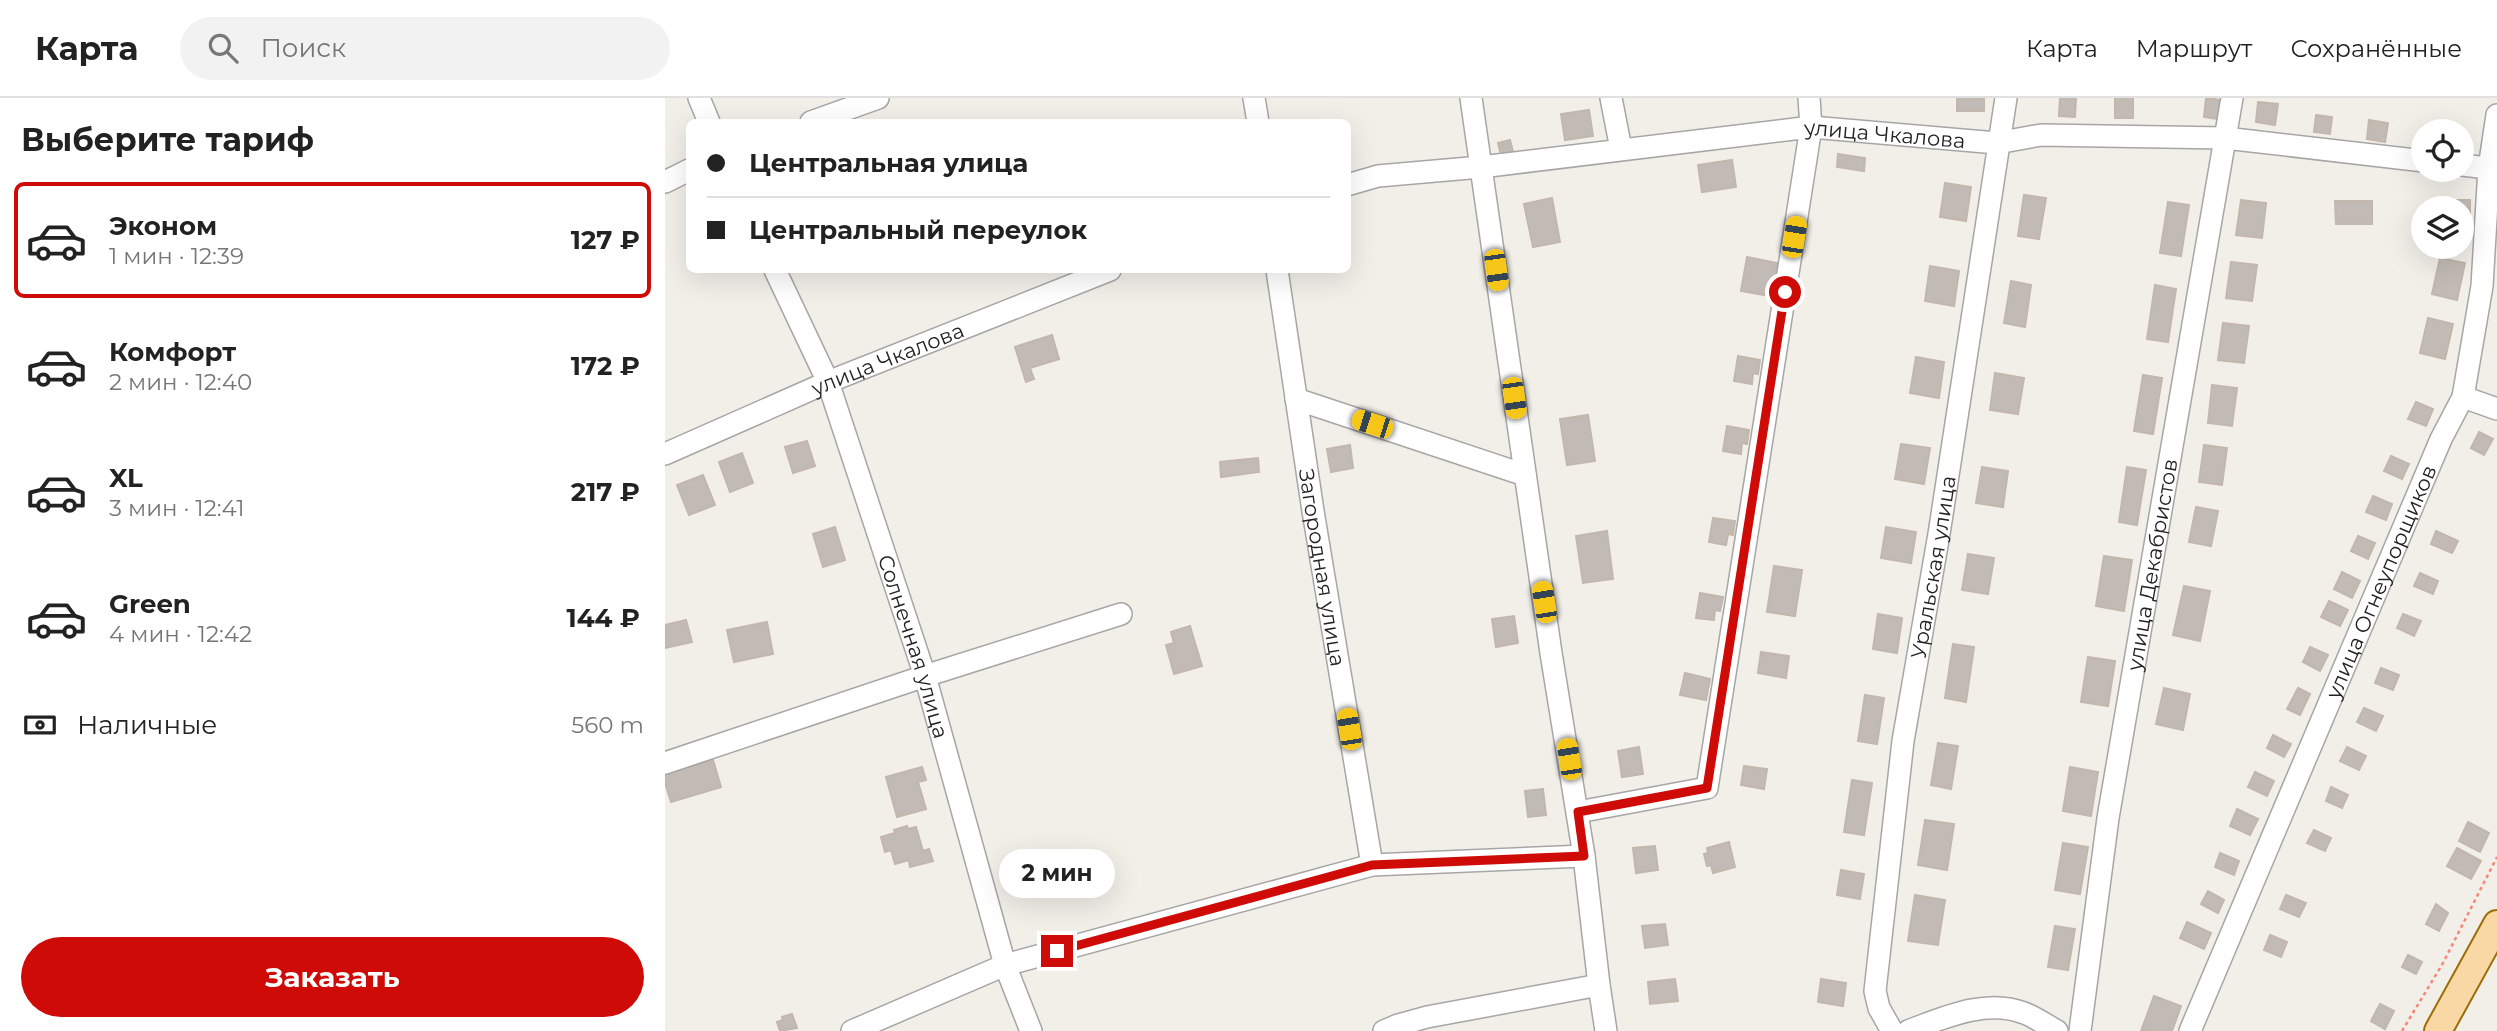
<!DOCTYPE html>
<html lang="ru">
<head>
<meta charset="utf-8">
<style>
  body { margin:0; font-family:Montserrat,sans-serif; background:#f2f2f2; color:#222; height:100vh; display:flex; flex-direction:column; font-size:26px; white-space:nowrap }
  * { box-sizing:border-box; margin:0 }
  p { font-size:23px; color:#767676 }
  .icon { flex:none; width:38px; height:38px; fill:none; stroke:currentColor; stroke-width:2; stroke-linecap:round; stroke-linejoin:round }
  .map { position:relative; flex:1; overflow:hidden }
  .drawer { display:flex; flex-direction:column; background:#fff; width:665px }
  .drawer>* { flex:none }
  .guide { position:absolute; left:21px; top:21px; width:665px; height:154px; border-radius:10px; box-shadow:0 7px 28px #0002; display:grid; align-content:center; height:154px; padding:0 21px; background:#fff }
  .buttons { position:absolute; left:1746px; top:21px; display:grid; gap:14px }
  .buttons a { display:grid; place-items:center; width:63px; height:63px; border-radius:50%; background:#fff; box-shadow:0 7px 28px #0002; font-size:35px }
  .end { position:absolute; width:32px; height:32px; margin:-16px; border:9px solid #ce0b06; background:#fff; box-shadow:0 0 0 4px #fff }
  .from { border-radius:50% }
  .bubble { position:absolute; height:49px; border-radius:24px; background:#fff; box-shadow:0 7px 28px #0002; font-size:23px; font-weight:700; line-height:49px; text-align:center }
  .car { position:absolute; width:21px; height:42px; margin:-21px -10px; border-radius:9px; box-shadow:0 0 5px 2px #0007; background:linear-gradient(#f5c518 24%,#345 0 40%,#f5c518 0 76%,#345 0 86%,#f5c518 0) }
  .guide b { display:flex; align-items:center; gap:24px; height:66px; font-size:26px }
  .guide b+b { border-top:2px solid #e0e0e0 }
  .guide i { width:18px; height:18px; background:#222 }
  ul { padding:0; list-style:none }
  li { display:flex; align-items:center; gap:21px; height:116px; margin:0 14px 10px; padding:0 7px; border:4px solid transparent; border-radius:10px }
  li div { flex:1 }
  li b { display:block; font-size:26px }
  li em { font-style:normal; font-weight:700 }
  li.current { border-color:#ce0b06 }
  li>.icon { width:63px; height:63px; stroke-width:1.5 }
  h2 { padding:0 21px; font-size:32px; line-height:84px }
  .pay { display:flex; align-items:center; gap:18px; height:77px; padding:0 21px; font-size:26px }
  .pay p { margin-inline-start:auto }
  .button { display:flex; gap:14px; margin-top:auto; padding:14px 21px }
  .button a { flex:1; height:80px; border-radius:42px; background:#ce0b06; color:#fff; font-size:28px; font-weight:700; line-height:80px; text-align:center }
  header { display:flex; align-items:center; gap:42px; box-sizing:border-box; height:98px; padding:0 35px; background:#fff; border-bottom:2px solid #e0e0e0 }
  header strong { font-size:33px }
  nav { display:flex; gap:38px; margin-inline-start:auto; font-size:24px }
  .search { width:490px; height:63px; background:#f2f2f2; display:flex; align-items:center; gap:18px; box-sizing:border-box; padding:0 24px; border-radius:38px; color:#767676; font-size:26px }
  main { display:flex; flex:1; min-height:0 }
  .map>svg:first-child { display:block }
  .building { fill:#c2bbb5; stroke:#c3b6ab; stroke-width:2 }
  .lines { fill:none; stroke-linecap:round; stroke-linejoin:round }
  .minor-casing { stroke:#a6a6a6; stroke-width:24 }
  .major-casing { stroke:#9b6d04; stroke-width:30 }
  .path { stroke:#f68675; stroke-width:2.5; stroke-dasharray:3.5 3.5; stroke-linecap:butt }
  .minor { stroke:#fff; stroke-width:21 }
  .major { stroke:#fad8a6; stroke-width:26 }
  .route { stroke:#ce0b06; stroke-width:9 }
  .labels { text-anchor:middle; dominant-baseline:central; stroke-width:7; stroke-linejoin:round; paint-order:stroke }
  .street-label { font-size:21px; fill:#222; stroke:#fff }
</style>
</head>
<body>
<header>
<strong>Карта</strong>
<div class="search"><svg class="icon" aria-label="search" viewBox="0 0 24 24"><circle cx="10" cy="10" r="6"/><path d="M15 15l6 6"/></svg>Поиск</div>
<nav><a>Карта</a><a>Маршрут</a><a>Сохранённые</a></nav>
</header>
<main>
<section class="drawer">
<h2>Выберите тариф</h2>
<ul>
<li class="current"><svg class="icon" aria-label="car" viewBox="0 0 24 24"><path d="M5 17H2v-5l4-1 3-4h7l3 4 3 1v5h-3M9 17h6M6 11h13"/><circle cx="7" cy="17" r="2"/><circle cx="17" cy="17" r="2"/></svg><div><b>Эконом</b><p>1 мин · 12:39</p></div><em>127 ₽</em></li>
<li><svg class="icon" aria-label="car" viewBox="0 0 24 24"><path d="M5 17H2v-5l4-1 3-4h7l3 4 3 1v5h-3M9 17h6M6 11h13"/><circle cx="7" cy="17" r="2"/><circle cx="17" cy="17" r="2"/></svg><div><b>Комфорт</b><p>2 мин · 12:40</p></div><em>172 ₽</em></li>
<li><svg class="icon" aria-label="car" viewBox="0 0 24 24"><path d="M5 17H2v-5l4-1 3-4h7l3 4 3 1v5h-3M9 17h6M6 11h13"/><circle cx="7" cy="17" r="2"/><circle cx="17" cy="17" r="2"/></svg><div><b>XL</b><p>3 мин · 12:41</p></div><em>217 ₽</em></li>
<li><svg class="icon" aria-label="car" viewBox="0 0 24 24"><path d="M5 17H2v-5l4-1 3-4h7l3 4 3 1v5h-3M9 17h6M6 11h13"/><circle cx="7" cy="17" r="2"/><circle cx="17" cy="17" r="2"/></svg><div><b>Green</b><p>4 мин · 12:42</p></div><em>144 ₽</em></li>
</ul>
<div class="pay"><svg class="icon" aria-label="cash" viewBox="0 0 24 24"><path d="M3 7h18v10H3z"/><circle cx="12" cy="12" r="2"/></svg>Наличные<p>560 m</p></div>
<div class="button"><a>Заказать</a></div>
</section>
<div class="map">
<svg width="1832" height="933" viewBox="0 0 1832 933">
  <rect width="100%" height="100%" fill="#f2efe9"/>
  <path class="building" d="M 1292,0 L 1319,0 L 1319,13 L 1292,13 Z
    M 1395,0 L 1411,0 L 1410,19 L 1394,18 Z
    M 1450,0 L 1468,0 L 1468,20 L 1450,20 Z
    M 1541,0 L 1556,2 L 1553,21 L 1539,19 Z
    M 1593,4 L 1613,6 L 1610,27 L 1591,24 Z
    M 924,12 L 928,38 L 900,42 L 896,16 Z
    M 1651,17 L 1667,19 L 1665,36 L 1649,34 Z
    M 1704,22 L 1723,25 L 1720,44 L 1702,41 Z
    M 845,42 L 848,54 L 836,57 L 833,45 Z
    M 1173,56 L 1200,60 L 1199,73 L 1172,69 Z
    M 1067,62 L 1071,89 L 1037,94 L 1033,67 Z
    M 1280,85 L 1306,89 L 1301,123 L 1275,119 Z
    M 1359,97 L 1381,100 L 1374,141 L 1353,138 Z
    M 887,100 L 895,144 L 868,149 L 859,106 Z
    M 1576,102 L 1601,105 L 1597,140 L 1571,137 Z
    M 1791,102 L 1805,102 L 1805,136 L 1797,137 L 1797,110 L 1791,110 Z
    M 1670,103 L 1707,103 L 1707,126 L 1671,126 Z
    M 1503,104 L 1524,107 L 1516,158 L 1495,155 Z
    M 1082,159 L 1112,165 L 1105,198 L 1076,193 Z
    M 1775,160 L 1800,165 L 1792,202 L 1767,196 Z
    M 1566,164 L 1592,167 L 1587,203 L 1561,200 Z
    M 1265,168 L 1294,173 L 1289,208 L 1260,203 Z
    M 1346,183 L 1366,187 L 1360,229 L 1339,225 Z
    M 1490,187 L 1511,191 L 1503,244 L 1482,241 Z
    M 1763,220 L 1788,226 L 1780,261 L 1755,255 Z
    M 1558,225 L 1584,228 L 1579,265 L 1553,262 Z
    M 387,237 L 394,261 L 365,270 L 369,281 L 361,284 L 350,249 Z
    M 1073,258 L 1095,262 L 1093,276 L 1088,275 L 1087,286 L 1069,283 Z
    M 1251,259 L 1279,264 L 1274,300 L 1245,295 Z
    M 1330,275 L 1359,280 L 1353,316 L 1325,312 Z
    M 1478,277 L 1497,280 L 1488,336 L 1469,333 Z
    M 1547,287 L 1572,290 L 1567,328 L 1543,325 Z
    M 1751,304 L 1768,311 L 1761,328 L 1743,321 Z
    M 923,317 L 930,363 L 902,367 L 895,321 Z
    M 1062,328 L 1084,332 L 1082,346 L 1077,345 L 1076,356 L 1058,353 Z
    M 1814,334 L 1828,341 L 1819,357 L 1806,350 Z
    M 142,343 L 150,368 L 128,375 L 120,349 Z
    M 1236,346 L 1265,350 L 1259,386 L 1230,381 Z
    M 685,347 L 688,370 L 666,374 L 662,351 Z
    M 1539,347 L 1562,350 L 1557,387 L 1534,384 Z
    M 77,355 L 88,385 L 65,394 L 54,364 Z
    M 1726,358 L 1744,366 L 1737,381 L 1719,373 Z
    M 593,360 L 594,374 L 556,379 L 555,364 Z
    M 1317,369 L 1343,373 L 1338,409 L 1311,405 Z
    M 1462,369 L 1481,372 L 1472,427 L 1454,424 Z
    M 38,377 L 50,407 L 24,417 L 12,387 Z
    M 1708,398 L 1727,406 L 1721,422 L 1701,414 Z
    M 1531,409 L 1553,413 L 1546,448 L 1524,444 Z
    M 1048,420 L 1070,423 L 1068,437 L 1063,436 L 1061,447 L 1044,444 Z
    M 170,429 L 180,462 L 158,469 L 148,436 Z
    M 1221,429 L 1251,434 L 1246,465 L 1216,460 Z
    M 942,433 L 948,481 L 918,485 L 911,438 Z
    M 1771,433 L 1793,443 L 1787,455 L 1766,446 Z
    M 1693,438 L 1710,445 L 1703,461 L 1686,453 Z
    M 1303,456 L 1329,460 L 1323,496 L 1297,492 Z
    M 1439,458 L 1467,462 L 1459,513 L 1431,508 Z
    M 1109,468 L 1137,472 L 1130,518 L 1102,514 Z
    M 1677,474 L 1695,483 L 1687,500 L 1669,491 Z
    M 1755,475 L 1773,483 L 1768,496 L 1749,488 Z
    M 1519,488 L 1545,493 L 1535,543 L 1508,537 Z
    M 1035,495 L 1058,499 L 1055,513 L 1050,512 L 1049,522 L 1031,520 Z
    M 1664,503 L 1683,512 L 1675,528 L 1656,519 Z
    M 1213,516 L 1237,520 L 1232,555 L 1208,551 Z
    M 1738,516 L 1756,523 L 1749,538 L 1732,530 Z
    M 849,518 L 853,545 L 831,549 L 827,521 Z
    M 21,522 L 27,544 L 0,550 L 0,527 Z
    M 102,524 L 108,556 L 69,564 L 62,532 Z
    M 525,528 L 537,568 L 509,576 L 501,547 L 509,545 L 506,534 Z
    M 1288,546 L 1309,549 L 1301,604 L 1280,600 Z
    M 1645,549 L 1663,557 L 1655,573 L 1638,564 Z
    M 1096,554 L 1124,558 L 1121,580 L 1093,575 Z
    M 1423,559 L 1450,563 L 1443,608 L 1416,604 Z
    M 1716,570 L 1734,577 L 1728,592 L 1710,585 Z
    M 1020,575 L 1045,581 L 1041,602 L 1015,597 Z
    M 1499,590 L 1525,596 L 1518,632 L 1491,626 Z
    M 1633,590 L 1645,596 L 1635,617 L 1622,611 Z
    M 1200,597 L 1219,600 L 1212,646 L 1193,643 Z
    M 1699,610 L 1718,618 L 1711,633 L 1692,624 Z
    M 1608,637 L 1626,646 L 1619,659 L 1602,650 Z
    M 1273,645 L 1293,648 L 1286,691 L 1266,687 Z
    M 974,649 L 978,676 L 957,679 L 953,653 Z
    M 1682,649 L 1701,658 L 1694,672 L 1675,663 Z
    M 48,662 L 56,689 L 6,704 L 0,685 L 0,676 Z
    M 1079,668 L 1102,671 L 1099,691 L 1076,687 Z
    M 257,669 L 261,682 L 253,684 L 261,711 L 232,719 L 221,679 Z
    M 1405,669 L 1433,674 L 1426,718 L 1398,713 Z
    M 1590,674 L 1609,683 L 1602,698 L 1583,689 Z
    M 1187,682 L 1207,685 L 1199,737 L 1179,734 Z
    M 1666,689 L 1683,697 L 1677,710 L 1661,703 Z
    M 878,691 L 881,717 L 863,719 L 860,693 Z
    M 1572,711 L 1593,721 L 1585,737 L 1565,728 Z
    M 1260,722 L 1289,726 L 1282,772 L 1253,767 Z
    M 1803,724 L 1824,735 L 1815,754 L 1794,743 Z
    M 242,728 L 243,731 L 251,729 L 258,753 L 264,751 L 268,763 L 245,769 L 244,762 L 230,766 L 226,752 L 220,754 L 216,739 L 230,735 L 229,732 Z
    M 1649,732 L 1666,740 L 1660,753 L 1642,745 Z
    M 1064,744 L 1070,769 L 1048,775 L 1046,767 L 1042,768 L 1039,756 L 1043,755 L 1042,750 Z
    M 1398,745 L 1423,749 L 1415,796 L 1390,792 Z
    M 990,748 L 993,772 L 971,775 L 968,750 Z
    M 1792,750 L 1816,763 L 1806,781 L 1782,768 Z
    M 1555,755 L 1574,763 L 1569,777 L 1550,769 Z
    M 1176,772 L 1199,776 L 1195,801 L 1172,797 Z
    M 1543,793 L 1559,802 L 1553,815 L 1536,806 Z
    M 1250,797 L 1280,802 L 1273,847 L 1243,843 Z
    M 1621,797 L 1641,805 L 1634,819 L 1615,811 Z
    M 1771,806 L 1783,815 L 1774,833 L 1761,826 Z
    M 1522,824 L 1546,835 L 1539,851 L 1515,840 Z
    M 1000,826 L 1003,847 L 980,850 L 977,828 Z
    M 1390,828 L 1410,831 L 1403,872 L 1383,869 Z
    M 1605,837 L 1622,844 L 1616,859 L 1599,852 Z
    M 1743,857 L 1757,864 L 1751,876 L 1737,869 Z
    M 1010,881 L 1013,903 L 985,906 L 983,884 Z
    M 1156,881 L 1181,885 L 1178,908 L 1153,904 Z
    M 1489,898 L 1516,908 L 1507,933 L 1476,933 Z
    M 1715,906 L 1729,913 L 1720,931 L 1706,923 Z
    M 127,916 L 132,930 L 115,933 L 112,924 L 118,922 L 117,919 Z"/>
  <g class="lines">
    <defs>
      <g id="minor">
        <path d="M 34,0 L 44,24"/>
        <path d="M 589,0 L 593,24"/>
        <path d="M 806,0 L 886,555 L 919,758 L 934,887 L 941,933"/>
        <path d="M 946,0 L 956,51"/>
        <path d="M 146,24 L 213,0"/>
        <path d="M 1797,67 L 1832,71"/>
        <path d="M 0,84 L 24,72"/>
        <path id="s1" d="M 682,87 L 713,78 L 816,69 L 1146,29 L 1332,45 L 1376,37 L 1560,40 L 1759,63"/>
        <path id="s2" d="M 110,172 L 163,284 L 260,578 L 340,867 L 366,933"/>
        <path id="s3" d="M 612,172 L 648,413 L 707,767"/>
        <path d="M 1798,299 L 1832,311"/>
        <path d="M 631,301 L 860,377"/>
        <path id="s4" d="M 0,356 L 163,284 L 445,172"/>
        <path d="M 0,665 L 260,578 L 456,516"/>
        <path d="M 913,714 L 1042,690 L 1146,29 L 1144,0"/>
        <path d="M 187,933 L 340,867 L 707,767 L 919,758"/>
        <path d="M 719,933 L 733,927 L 762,919 L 934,887"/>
        <path id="s5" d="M 1227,933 L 1214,910 L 1210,893 L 1238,643 L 1274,436 L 1341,0"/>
        <path d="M 1243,933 C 1278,920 1321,900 1359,915 C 1370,919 1381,927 1392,933"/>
        <path id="s6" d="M 1415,933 L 1443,720 L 1567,0"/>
        <path id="s7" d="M 1525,933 L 1776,341 L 1798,299 L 1817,188 L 1824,70 L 1832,17"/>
      </g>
      <path id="major" d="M 1773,933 L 1832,826"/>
    </defs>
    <use href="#minor" class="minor-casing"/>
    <use href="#major" class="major-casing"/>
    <path class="path" d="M 1737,933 L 1778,865 L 1832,759"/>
    <use href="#minor" class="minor"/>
    <use href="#major" class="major"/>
  </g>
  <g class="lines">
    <path class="route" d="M 392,853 L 707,767 L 919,758 L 913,714 L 1042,690 L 1120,194"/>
  </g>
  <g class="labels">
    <g class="street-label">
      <text stroke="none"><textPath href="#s1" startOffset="542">улица Чкалова</textPath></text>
      <text stroke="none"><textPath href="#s4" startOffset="242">улица Чкалова</textPath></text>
      <text stroke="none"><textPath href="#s6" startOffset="472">улица Декабристов</textPath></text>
      <text stroke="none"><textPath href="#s5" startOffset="472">Уральская улица</textPath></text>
      <text stroke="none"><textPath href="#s3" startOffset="301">Загородная улица</textPath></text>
      <text stroke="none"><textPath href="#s7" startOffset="488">улица Огнеупорщиков</textPath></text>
      <text stroke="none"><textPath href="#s2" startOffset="402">Солнечная улица</textPath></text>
    </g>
  </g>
</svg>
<div class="buttons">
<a><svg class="icon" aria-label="locate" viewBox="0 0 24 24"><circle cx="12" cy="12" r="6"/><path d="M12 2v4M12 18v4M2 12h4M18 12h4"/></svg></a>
<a><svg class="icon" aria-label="layers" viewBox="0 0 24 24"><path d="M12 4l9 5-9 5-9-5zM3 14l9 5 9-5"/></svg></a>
</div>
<i class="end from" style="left:1120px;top:194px"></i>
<i class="end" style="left:392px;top:853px"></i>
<div class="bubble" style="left:334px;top:751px;width:116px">2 мин</div>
<i class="car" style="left:1129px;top:139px;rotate:9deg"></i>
<i class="car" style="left:831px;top:172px;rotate:172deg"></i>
<i class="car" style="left:849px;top:300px;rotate:172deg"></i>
<i class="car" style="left:707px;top:326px;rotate:288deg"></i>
<i class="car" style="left:879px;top:504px;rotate:351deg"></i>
<i class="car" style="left:684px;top:631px;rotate:351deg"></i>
<i class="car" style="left:904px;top:661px;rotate:351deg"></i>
<div class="guide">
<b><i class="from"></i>Центральная улица</b>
<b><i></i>Центральный переулок</b>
</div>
</div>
</main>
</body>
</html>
